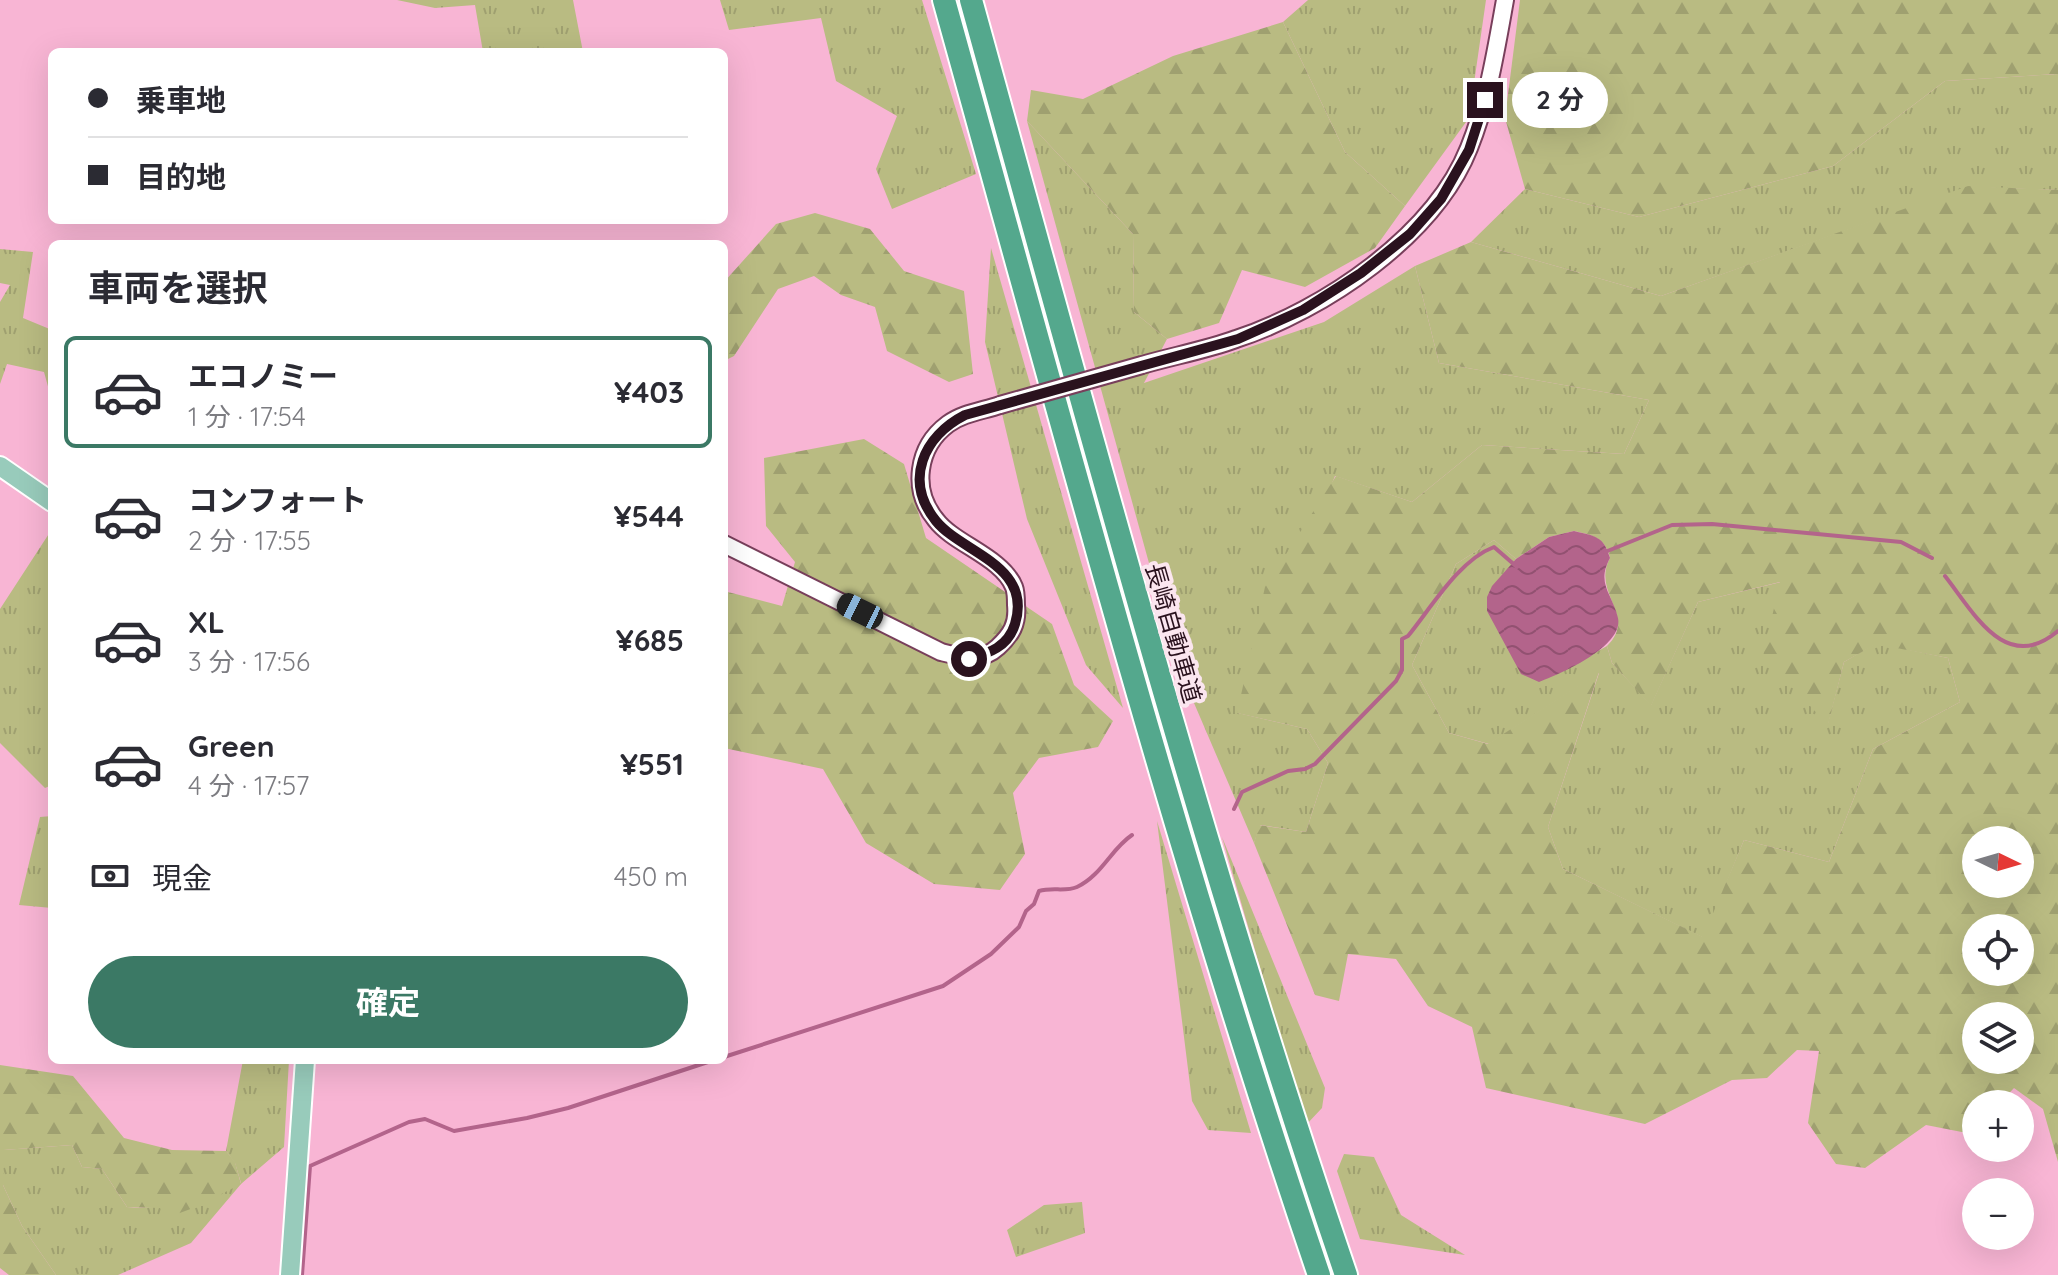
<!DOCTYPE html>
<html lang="ja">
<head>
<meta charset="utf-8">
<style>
  body { margin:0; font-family:Quicksand,"Noto Sans JP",sans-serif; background:#f2f2f3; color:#2b2b33; height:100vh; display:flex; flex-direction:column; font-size:30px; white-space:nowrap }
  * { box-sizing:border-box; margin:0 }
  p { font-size:26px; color:#7c7c81 }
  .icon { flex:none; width:44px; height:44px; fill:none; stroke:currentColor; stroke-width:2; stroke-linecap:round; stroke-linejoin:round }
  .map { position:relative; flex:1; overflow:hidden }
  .drawer { position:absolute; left:48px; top:240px; width:680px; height:824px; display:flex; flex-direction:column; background:#fff; border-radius:12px; box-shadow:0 8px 32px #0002 }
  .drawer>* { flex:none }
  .top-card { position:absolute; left:48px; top:48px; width:680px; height:176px; border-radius:12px; box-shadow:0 8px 32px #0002; display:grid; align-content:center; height:176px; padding:0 40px; background:#fff }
  .needle { width:52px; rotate:95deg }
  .fabs { position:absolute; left:1962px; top:826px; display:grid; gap:16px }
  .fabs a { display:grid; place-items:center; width:72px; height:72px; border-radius:50%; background:#fff; box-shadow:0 8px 32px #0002; font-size:40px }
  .end { position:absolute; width:36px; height:36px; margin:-18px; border:10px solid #2a121e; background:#fff; box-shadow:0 0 0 4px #fff }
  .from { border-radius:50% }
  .bubble { position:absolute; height:56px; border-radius:28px; background:#fff; box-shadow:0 8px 32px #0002; font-size:26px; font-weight:700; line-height:56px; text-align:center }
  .car { position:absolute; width:24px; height:48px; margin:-24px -12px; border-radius:10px; box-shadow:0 0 6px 2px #0007; background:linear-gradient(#222 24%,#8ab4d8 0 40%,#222 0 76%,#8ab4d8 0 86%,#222 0) }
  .top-card b { display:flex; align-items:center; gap:28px; height:76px; font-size:30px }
  .top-card b+b { border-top:2px solid #e1e1e2 }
  .top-card i { width:20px; height:20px; background:#2b2b33 }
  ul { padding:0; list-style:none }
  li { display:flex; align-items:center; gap:24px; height:112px; margin:0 16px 12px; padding:0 24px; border:4px solid transparent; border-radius:12px }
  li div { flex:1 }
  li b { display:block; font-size:30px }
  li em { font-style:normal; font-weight:700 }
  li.on { border-color:#3b7965 }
  li>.icon { width:72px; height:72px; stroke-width:1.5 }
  h2 { padding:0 40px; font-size:36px; line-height:96px }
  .pay { display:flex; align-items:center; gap:20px; height:88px; padding:0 40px; font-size:30px }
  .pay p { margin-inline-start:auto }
  .primary-button { display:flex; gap:16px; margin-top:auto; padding:16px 40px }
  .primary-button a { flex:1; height:92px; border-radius:48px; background:#3b7965; color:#fff; font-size:32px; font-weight:700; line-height:92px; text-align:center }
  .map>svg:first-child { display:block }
  .grass { fill:url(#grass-tufts) }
  .forest { fill:url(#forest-firs); fill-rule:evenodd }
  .water { fill:url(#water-waves) }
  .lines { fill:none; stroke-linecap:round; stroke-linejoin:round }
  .stream { stroke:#b3648b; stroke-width:4 }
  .secondary-casing { stroke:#783f5b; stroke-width:20 }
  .primary-casing { stroke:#fff; stroke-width:22 }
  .highway-casing { stroke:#fff; stroke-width:26 }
  .secondary { stroke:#fff; stroke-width:16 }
  .primary { stroke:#98cbbb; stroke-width:18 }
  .highway { stroke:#54a88d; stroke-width:22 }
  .secondary-bridge-casing { stroke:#783f5b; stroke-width:20; stroke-linecap:butt }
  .secondary-bridge { stroke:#fff; stroke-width:16 }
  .route { stroke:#2a121e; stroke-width:10 }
  .labels { text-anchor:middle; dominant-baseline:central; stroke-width:8; stroke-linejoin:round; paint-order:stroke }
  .street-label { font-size:24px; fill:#2a121e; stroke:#fbe6ef }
</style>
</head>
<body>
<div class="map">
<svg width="2058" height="1275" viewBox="0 0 2058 1275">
  <defs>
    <pattern id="grass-tufts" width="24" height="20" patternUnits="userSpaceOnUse" patternTransform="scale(2)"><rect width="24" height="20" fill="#b9bb82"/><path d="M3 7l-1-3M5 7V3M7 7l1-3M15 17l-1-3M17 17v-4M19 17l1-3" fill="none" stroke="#9fa070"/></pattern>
    <pattern id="forest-firs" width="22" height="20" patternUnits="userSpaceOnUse" patternTransform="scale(2)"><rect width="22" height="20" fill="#b9bb82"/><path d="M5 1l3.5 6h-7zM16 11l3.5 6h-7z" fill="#9fa070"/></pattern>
    <pattern id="water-waves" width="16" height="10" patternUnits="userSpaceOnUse" patternTransform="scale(2)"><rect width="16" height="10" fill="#b3648b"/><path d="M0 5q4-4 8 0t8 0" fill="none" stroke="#925171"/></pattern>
  </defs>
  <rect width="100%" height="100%" fill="#f8b5d4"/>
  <path class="grass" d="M 397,0 L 573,0 L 583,52 L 483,52 L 475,5 L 435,8 Z
    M 720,0 L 922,0 L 976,174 L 892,209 L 876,169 L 897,116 L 836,81 L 821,18 L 729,30 Z
    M 1308,0 L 1486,0 L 1469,118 L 1405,206 L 1345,152 L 1283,22 Z
    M 2058,74 L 2058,190 L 1968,187 L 1661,296 L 1471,242 L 1525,189 L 1639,217 L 1833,166 L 1945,81 Z
    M 1027,121 L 1133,234 L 1134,312 L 1167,339 L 1144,383 L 1324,322 L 1415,266 L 1439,363 L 1649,400 L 1624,454 L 1482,445 L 1412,502 L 1335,476 L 1238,713 L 1307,729 L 1328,763 L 1306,832 L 1260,825 L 1254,843 L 1176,661 Z
    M 991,248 L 1123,708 L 1086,665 L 1027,519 L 985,342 Z
    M 0,249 L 33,252 L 23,318 L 52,330 L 52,401 L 44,372 L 7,364 L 0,384 L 0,302 L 10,285 L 0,283 Z
    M 52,529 L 52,785 L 45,788 L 0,743 L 0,609 Z
    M 1494,540 L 1516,559 L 1513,563 L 1575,664 L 1607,646 L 1612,663 L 1651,705 L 1698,602 L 1781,582 L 1828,723 L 1844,662 L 1876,643 L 1948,658 L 1960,702 L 1873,749 L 1829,862 L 1744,840 L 1704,938 L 1563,869 L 1548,827 L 1599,673 L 1489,744 L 1449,733 L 1412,665 L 1456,564 Z
    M 52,816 L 52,908 L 19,905 L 40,817 Z
    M 1157,821 L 1251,1133 L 1208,1130 L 1192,1101 Z
    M 1222,837 L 1325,1088 L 1322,1108 L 1306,1125 Z
    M 243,1060 L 289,1060 L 284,1147 L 241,1184 L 191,1243 L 118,1275 L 56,1275 L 22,1226 L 3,1185 L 3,1150 L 72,1145 L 82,1167 L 102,1169 L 127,1207 C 166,1210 207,1200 241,1183 L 235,1163 L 226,1151 Z
    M 1344,1154 L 1374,1157 L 1401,1215 L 1465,1255 L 1360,1239 L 1337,1171 Z
    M 1082,1202 L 1085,1233 L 1016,1257 L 1007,1230 L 1044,1205 Z"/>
  <path class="forest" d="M 1520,0 L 2058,0 L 2058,74 L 1945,81 L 1833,166 L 1639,217 L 1525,189 L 1505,118 Z
    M 1283,22 L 1345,152 L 1405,206 L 1375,248 L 1305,287 L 1242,270 L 1219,323 L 1167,339 L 1134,312 L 1133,234 L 1027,121 L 1031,90 L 1083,99 L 1173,56 Z
    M 1968,186 L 2058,190 L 2058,1162 L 2043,1109 L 2014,1088 L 1999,1104 L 1976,1104 L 1976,1130 L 1972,1134 L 1926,1125 L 1865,1168 L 1836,1164 L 1808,1123 L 1819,1051 L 1797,1050 L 1767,1078 L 1732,1080 L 1645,1124 L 1486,1088 L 1472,1027 L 1428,1006 L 1396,959 L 1348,954 L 1339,1001 L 1315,995 L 1254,843 L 1259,825 L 1306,832 L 1328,763 L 1307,729 L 1237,713 L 1265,587 L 1336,476 L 1412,502 L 1482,445 L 1624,454 L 1649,400 L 1439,363 L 1415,266 L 1471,242 L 1661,296 ZM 1574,531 C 1592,535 1606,538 1610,558 C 1591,593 1638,616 1607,646 L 1612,663 L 1651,706 L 1698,602 L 1780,582 L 1763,656 L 1828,725 L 1844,662 L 1876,644 L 1948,658 L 1960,702 L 1873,749 L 1829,862 L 1744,840 L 1703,937 L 1563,869 L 1548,827 L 1599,672 L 1488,744 L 1449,733 L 1412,665 L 1456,564 L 1494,540 L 1516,559 L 1549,537 ZM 1976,840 L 2020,840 L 2020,884 L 1976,884 ZM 1976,928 L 2020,928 L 2020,972 L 1976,972 ZM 1976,1016 L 2020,1016 L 2020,1060 L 1976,1060 Z
    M 815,213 L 870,229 L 904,271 L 964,291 L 973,374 L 949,382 L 887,351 L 875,307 L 841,295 L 814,276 L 778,289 L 734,356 L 724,361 L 724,282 L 776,224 Z
    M 864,439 L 904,464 L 926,538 L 1052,624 L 1074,685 L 1113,721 L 1098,747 L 1039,758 L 1013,793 L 1025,854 L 1000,890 L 934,884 L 866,843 L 823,769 L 724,748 L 724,591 L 782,606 L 795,562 L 766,526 L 764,458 Z
    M 0,1065 L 73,1076 L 124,1138 L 172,1150 L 226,1151 L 235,1162 L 241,1184 L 196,1207 L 166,1218 L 160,1208 L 127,1207 L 102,1169 L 82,1167 L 72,1145 L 4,1150 L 3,1185 L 22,1226 L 56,1275 L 9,1275 L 0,1268 Z"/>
  <path class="water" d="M 1574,531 C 1595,536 1604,536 1610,558 C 1596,584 1612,593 1618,618 C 1624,646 1561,674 1539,682 L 1521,674 L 1487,611 L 1487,597 L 1492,586 L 1516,559 L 1549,537 Z"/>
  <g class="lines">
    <path class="stream" d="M 1605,552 L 1672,525 L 1712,524 L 1901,542 L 1932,558
      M 1945,576 C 1974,613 2006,675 2058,631
      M 1234,809 L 1242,792 L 1288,771 L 1305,769 L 1315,764 L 1396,681 L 1402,670 L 1402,639 L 1408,636 C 1431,608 1459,560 1494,547 L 1517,567
      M 724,1057 L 943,986 L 991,954 L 1019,927 L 1026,911 L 1034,904 L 1039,891 C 1052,887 1066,892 1077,887 C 1102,875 1111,849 1132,835
      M 302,1275 L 310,1166 L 409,1122 L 425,1119 L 454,1131 L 527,1118 L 568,1108 L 714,1060"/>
    <defs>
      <path id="secondary" d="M 1142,365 C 1173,356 1206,350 1236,339 C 1324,310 1434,236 1469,148 C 1488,101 1496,50 1505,0
        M 724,544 L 941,652 C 961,657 981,663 998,647 C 1011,635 1018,624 1016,605 C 1016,600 1016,592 1014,587 C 1002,557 954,544 936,520 C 911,490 917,447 948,424 C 963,413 982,411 1000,405"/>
      <path id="primary" d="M 0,466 L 52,502
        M 290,1275 L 305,1060"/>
      <path id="highway" d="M 944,0 C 1063,427 1176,856 1319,1275
        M 971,0 C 1089,427 1203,855 1346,1275"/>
    </defs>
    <use href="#secondary" class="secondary-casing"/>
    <use href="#primary" class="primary-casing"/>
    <use href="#highway" class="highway-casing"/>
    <use href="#secondary" class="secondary"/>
    <use href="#primary" class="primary"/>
    <use href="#highway" class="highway"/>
    <defs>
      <path id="secondary-bridge" d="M 1000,405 L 1142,365"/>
    </defs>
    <use href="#secondary-bridge" class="secondary-bridge-casing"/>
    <use href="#secondary-bridge" class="secondary-bridge"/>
  </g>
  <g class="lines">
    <path class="route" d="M 969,659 C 989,653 1008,647 1015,624 C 1033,565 962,553 936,521 C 903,480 924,436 965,415 L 1238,339 L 1303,310 L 1361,273 L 1410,234 L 1441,199 L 1469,150 L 1485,100"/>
  </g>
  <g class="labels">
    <g class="street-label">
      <text transform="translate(1174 633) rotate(74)">長崎自動車道</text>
    </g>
  </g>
</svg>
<div class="fabs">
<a><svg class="needle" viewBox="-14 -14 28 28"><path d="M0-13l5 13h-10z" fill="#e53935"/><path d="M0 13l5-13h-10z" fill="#7c7c81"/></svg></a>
<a><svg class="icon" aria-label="locate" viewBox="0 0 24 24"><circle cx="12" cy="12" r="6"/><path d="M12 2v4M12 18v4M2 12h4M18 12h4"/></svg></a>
<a><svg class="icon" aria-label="layers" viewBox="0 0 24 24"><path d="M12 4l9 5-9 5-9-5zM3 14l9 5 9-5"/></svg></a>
<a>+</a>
<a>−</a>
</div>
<i class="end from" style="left:969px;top:659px"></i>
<i class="end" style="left:1485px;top:100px"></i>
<div class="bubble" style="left:1512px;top:72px;width:96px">2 分</div>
<i class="car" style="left:860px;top:611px;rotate:296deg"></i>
<div class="top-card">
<b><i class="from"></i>乗車地</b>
<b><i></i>目的地</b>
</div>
<section class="drawer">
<h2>車両を選択</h2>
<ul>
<li class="on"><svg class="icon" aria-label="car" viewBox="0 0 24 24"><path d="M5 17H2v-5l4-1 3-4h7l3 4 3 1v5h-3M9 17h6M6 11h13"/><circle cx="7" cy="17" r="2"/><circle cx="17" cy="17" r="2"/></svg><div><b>エコノミー</b><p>1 分 · 17:54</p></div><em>¥403</em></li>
<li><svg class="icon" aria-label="car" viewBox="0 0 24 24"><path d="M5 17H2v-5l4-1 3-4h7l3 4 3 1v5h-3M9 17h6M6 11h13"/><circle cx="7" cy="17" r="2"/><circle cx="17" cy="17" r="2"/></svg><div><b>コンフォート</b><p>2 分 · 17:55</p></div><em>¥544</em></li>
<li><svg class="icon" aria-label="car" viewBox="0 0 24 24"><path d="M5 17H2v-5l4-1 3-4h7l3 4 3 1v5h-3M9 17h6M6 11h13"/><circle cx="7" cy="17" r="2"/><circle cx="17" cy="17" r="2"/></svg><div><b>XL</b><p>3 分 · 17:56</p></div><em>¥685</em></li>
<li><svg class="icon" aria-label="car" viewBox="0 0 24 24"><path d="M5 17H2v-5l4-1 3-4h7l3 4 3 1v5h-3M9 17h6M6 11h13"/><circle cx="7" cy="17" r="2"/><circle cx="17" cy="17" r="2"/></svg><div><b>Green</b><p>4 分 · 17:57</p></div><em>¥551</em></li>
</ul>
<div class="pay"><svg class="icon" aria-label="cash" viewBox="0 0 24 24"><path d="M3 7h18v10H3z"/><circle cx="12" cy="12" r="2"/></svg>現金<p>450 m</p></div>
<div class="primary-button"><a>確定</a></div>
</section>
</div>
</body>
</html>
